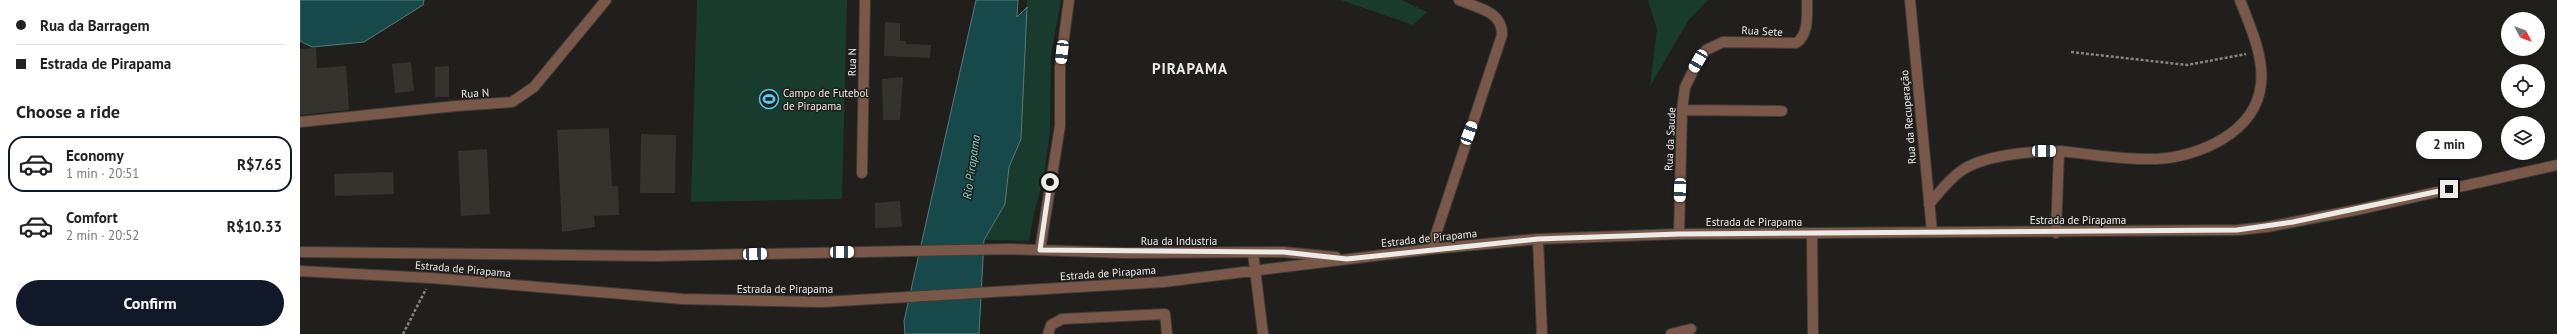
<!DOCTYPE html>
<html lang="en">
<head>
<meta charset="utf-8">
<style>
  body { margin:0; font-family:"PT Sans",sans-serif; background:#f2f2f2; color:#222; height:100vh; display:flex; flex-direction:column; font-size:15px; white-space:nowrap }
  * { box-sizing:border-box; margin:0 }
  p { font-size:13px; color:#767676 }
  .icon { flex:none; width:22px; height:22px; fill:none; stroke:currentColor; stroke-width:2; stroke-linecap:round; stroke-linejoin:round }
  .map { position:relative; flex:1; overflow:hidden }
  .side { display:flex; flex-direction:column; background:#fff; width:300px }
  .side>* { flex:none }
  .guide { display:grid; align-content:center; height:88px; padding:0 16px; background:#fff }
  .needle { width:26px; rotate:132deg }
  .buttons { position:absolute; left:2201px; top:12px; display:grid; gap:8px }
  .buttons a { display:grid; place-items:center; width:44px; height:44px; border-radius:50%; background:#fff; box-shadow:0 2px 6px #0003; font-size:20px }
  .end { position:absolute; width:18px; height:18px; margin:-9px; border:5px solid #ecebe8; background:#111; box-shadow:0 0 0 2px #111 }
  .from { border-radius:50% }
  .bubble { position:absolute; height:28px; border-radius:14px; background:#fff; box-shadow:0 2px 6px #0003; font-size:13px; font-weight:700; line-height:28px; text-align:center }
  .car { position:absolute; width:12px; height:24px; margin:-12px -6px; border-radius:5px; box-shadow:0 0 3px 1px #0007; background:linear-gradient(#fff 24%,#345 0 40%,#fff 0 76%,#345 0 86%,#fff 0) }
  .guide b { display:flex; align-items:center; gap:14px; height:38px; font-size:15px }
  .guide b+b { border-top:1px solid #e0e0e0 }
  .guide i { width:10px; height:10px; background:#222 }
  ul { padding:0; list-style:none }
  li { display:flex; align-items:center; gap:12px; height:56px; margin:0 8px 6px; padding:0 8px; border:2px solid transparent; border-radius:16px }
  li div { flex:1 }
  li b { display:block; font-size:15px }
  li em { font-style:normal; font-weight:700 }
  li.selected { border-color:#111827 }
  li>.icon { width:36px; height:36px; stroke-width:1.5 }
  h2 { padding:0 16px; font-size:18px; line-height:48px }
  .primary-button { display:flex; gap:8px; margin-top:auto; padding:8px 16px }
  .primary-button a { flex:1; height:46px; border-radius:24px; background:#111827; color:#fff; font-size:16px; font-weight:700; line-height:46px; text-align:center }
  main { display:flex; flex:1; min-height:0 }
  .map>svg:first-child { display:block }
  .green { fill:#183b2d }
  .water { fill:#17494a; stroke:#577a79 }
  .building { fill:#34332e }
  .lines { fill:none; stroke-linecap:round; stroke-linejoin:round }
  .minor-casing { stroke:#3d3c38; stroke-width:12 }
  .path { stroke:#858480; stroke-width:2.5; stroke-dasharray:3 2; stroke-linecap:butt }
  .minor { stroke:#7a5849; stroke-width:10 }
  .route { stroke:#ecebe8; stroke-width:5 }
  .labels { text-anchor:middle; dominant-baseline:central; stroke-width:3; stroke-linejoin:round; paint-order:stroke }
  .street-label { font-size:11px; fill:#ecebe8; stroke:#201f1b }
  .poi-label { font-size:11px; fill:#ecebe8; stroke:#201f1b; text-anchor:start }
  .water-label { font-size:12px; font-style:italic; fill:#7fd4d4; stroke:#201f1b }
  .district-label { font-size:15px; font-weight:bold; letter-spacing:1px; fill:#ecebe8; stroke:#201f1b }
</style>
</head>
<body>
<main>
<section class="side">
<div class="guide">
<b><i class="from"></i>Rua da Barragem</b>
<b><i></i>Estrada de Pirapama</b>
</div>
<h2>Choose a ride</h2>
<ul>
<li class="selected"><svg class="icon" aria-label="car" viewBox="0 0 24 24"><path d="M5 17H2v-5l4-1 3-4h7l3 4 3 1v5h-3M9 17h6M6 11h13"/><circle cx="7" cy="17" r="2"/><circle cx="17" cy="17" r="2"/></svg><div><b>Economy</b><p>1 min · 20:51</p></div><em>R$7.65</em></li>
<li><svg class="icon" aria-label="car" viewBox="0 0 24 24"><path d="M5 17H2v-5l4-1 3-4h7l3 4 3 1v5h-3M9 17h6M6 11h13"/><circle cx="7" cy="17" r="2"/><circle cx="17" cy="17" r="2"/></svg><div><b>Comfort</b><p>2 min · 20:52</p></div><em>R$10.33</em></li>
</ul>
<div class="primary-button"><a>Confirm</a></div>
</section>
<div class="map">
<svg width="2257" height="334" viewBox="0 0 2257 334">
  <rect width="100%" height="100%" fill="#201f1b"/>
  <path class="green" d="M 397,0 L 547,0 L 542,199 L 391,202 Z
    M 727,0 L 761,0 L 751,55 L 750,131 L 744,177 L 734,213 L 729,241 L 684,240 L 705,204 L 709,167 L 721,139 L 723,52 Z
    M 1041,0 L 1102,0 L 1127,12 L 1113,25 Z
    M 1348,0 L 1408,0 L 1388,21 L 1350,86 L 1357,29 Z"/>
  <path class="water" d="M 0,0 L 124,0 L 123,5 L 64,42 L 12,47 L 0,41 Z
    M 676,0 L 718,0 L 717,17 L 727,7 L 721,139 L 709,167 L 705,204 L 684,240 L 679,334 L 605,334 L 604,321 Z"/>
  <path class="building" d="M 585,22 L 600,23 L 600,41 L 606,41 L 606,44 L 631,45 L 630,58 L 584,56 Z
    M 16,48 L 17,68 L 46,66 L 49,110 L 0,115 L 0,49 Z
    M 111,62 L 114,91 L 95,93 L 92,64 Z
    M 149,66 L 149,97 L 135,97 L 135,67 Z
    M 603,77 L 600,120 L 583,120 L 582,79 Z
    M 309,128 L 312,186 L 318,186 L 319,215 L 294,216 L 295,227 L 262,232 L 257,130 Z
    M 341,134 L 376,135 L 375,193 L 340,193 Z
    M 187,149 L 190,214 L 161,216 L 158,151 Z
    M 93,172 L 94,194 L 35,196 L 34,174 Z
    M 600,201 L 602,227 L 575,228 L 575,203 Z"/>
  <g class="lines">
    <defs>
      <path id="minor" d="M 1610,0 L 1632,232
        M 1382,110 L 1482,111
        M 0,122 L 156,106 L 212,102 L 234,87 L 306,0
        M 562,173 L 565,0
        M 1629,204 C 1639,193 1648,180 1661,171 C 1683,155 1732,151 1759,151
        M 1756,233 L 1759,151 C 1791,154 1824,160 1856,159 C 1898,157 1956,133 1961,84 C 1964,56 1950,26 1940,0
        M 1379,234 L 1382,110 L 1385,87 L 1398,61 L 1406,50 L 1423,42 L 1496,43 C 1509,35 1507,15 1507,0
        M 1512,234 L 1513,334
        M 1238,239 L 1242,334
        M 1131,249 L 1202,35 C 1203,11 1177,8 1159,0
        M 740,250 L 760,126 L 760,67 L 769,0
        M 0,252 L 355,256 L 710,249 L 826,253 L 983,252 L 1036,257
        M 953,253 L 963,334
        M 0,271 L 131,278 L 383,299 L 522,302 L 863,282 L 1131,249 L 1238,239 L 1379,234 L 1937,230 L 1967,227 L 2061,209 L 2257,165
        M 748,334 L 751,325 L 762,319 L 865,314 L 867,334
        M 1371,334 L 1391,329"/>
    </defs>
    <use href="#minor" class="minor-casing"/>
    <path class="path" d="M 1771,52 L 1887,65 L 1946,54
      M 103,334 L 126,289"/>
    <use href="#minor" class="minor"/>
  </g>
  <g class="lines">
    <path class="route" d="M 750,182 L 740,250 L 983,252 L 1047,259 L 1238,239 L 1379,234 L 1937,230 L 1993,222 L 2149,189"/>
  </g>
  <defs>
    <symbol id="stadium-ring" viewBox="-11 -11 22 22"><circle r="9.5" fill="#201f1b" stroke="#5cc7e8" stroke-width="1.5"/><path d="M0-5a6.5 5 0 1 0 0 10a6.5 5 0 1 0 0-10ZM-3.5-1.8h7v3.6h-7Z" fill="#5cc7e8"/></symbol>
  </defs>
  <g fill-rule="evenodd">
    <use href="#stadium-ring" x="458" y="88" width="22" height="22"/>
  </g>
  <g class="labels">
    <g class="street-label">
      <text transform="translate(1462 31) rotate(3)">Rua Sete</text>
      <text transform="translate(552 62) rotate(-89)">Rua N</text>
      <text transform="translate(175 93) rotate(-3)">Rua N</text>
      <text transform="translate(1608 117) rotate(-95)">Rua da Recuperação</text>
      <text transform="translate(1370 139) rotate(-87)">Rua da Saude</text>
      <text x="1778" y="220">Estrada de Pirapama</text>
      <text x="1454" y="222">Estrada de Pirapama</text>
      <text transform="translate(1129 238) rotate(-6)">Estrada de Pirapama</text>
      <text x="879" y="241">Rua da Industria</text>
      <text transform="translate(163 269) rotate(5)">Estrada de Pirapama</text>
      <text transform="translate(808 273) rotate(-4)">Estrada de Pirapama</text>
      <text x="485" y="289">Estrada de Pirapama</text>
    </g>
    <g class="poi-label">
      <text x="483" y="93">Campo de Futebol<tspan x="483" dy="13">de Pirapama</tspan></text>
    </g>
    <g class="water-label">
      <text transform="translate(671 167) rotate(-82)">Rio Pirapama</text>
    </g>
    <g class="district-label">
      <text x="890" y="68">PIRAPAMA</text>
    </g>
  </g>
</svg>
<div class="buttons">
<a><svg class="needle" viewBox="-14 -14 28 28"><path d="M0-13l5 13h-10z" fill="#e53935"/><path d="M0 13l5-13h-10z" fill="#767676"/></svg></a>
<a><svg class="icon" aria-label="locate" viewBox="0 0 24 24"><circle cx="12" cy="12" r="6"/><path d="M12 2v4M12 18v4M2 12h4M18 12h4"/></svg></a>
<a><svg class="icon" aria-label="layers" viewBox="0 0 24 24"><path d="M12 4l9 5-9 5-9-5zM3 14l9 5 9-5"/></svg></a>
</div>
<i class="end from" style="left:750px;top:182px"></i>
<i class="end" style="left:2149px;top:189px"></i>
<div class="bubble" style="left:2116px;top:131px;width:66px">2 min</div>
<i class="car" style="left:762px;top:52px;rotate:186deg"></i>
<i class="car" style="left:1398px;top:61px;rotate:210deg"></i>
<i class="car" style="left:1169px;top:133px;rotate:20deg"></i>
<i class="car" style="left:1744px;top:151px;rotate:90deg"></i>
<i class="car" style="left:1380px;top:190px;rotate:182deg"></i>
<i class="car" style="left:542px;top:252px;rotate:89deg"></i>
<i class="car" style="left:455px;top:254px;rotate:88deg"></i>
</div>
</main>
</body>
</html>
